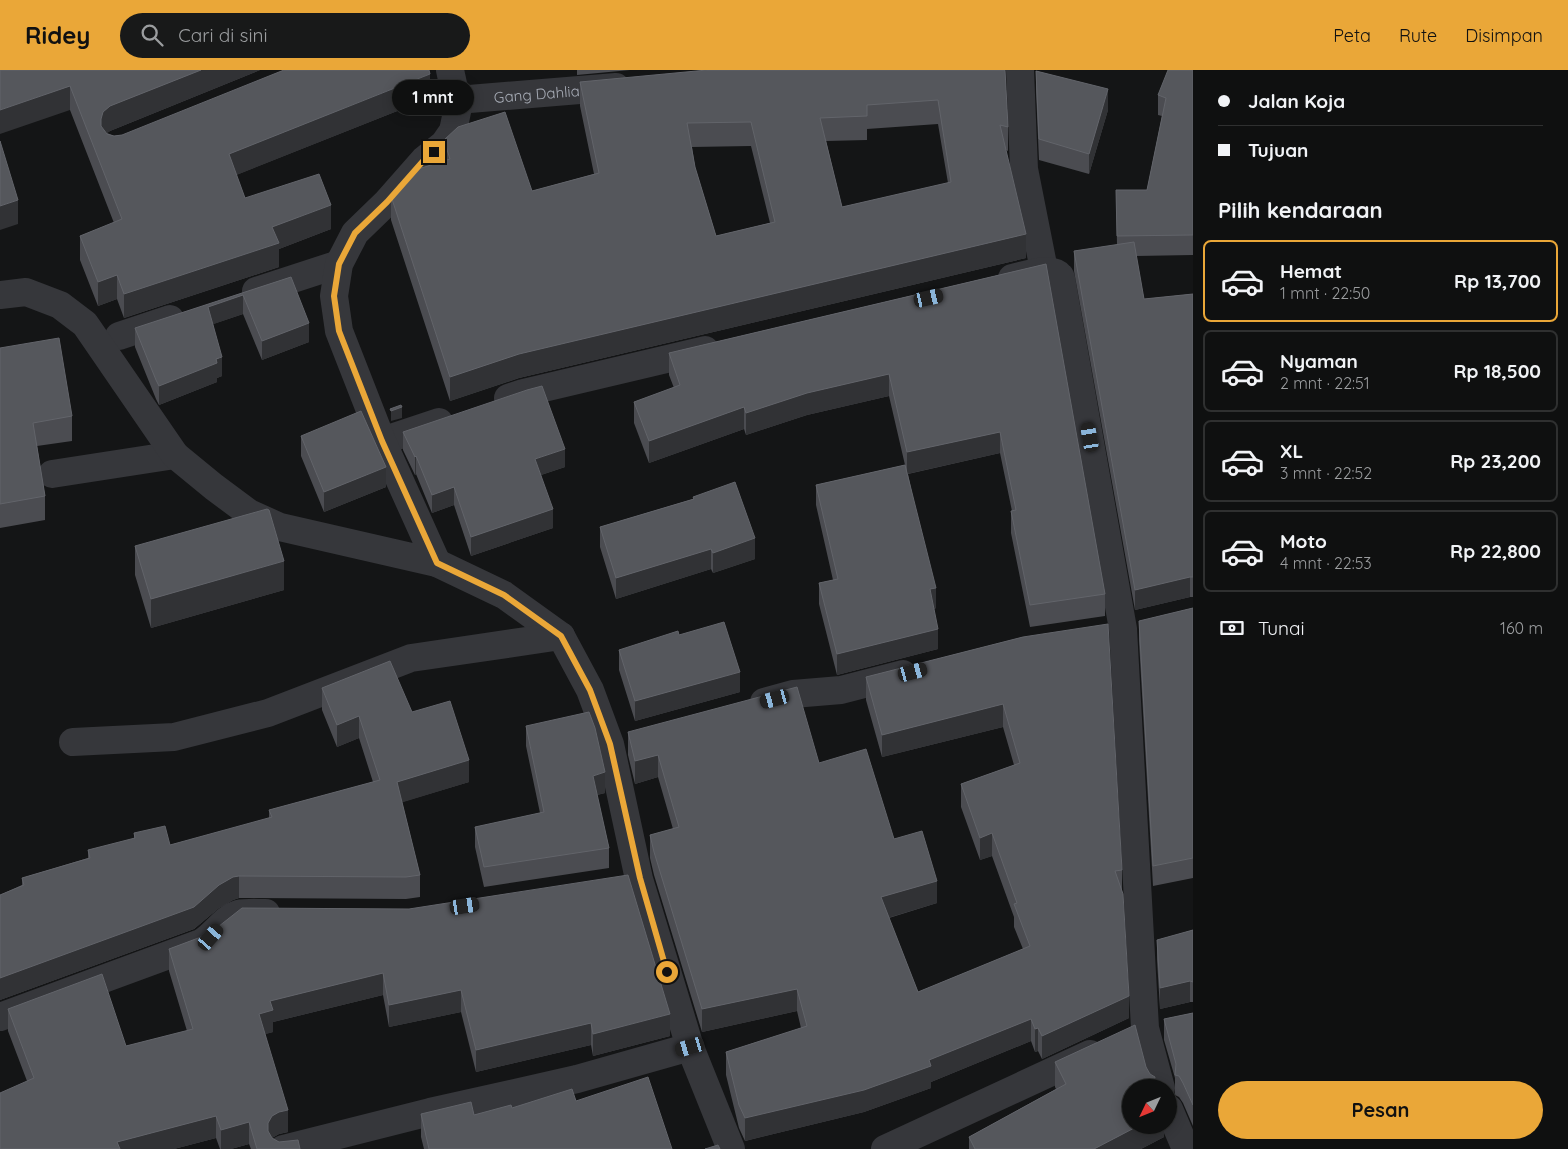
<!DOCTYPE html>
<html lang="id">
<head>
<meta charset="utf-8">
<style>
  body { margin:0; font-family:Quicksand,sans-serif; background:#181919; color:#f1f3f6; height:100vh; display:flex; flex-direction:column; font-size:19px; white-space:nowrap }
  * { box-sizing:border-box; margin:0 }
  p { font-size:16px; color:#9b9d9f }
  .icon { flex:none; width:28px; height:28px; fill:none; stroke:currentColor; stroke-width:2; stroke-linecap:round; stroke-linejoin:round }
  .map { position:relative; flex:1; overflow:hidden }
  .drawer { display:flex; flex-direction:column; background:#0f1010; width:375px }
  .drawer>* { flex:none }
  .banner { display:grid; align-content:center; height:110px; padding:0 25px; background:#0f1010 }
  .needle { width:32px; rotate:227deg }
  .buttons { position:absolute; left:1122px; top:1009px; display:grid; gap:10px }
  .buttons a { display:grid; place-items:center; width:55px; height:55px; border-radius:50%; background:#0f1010; box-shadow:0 2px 12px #0003,0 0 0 1px #2f3030; font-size:25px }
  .end { position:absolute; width:22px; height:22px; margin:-11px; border:6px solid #eaa738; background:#111; box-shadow:0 0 0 2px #111 }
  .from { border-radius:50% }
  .bubble { position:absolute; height:35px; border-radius:18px; background:#0f1010; box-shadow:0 2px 12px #0003,0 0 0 1px #2f3030; font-size:16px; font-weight:700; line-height:35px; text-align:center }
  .car { position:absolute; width:15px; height:30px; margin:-15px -8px; border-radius:6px; box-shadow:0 0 4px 1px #0007; background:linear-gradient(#222 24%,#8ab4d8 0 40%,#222 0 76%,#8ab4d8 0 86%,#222 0) }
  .banner b { display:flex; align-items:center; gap:18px; height:48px; font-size:19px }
  .banner b+b { border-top:1px solid #2f3030 }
  .banner i { width:12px; height:12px; background:#f1f3f6 }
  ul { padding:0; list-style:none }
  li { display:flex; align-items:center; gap:15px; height:82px; margin:0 10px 8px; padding:0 15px; border:2px solid #2f3030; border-radius:8px }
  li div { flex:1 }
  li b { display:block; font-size:19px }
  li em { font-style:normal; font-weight:700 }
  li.on { border-color:#eaa738 }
  li>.icon { width:45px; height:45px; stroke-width:1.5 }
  h2 { padding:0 25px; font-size:22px; line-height:60px }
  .pay { display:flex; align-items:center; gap:12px; height:55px; padding:0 25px; font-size:19px }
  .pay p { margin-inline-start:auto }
  .cta { display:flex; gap:10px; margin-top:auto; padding:10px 25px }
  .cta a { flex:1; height:58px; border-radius:30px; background:#eaa738; color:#111; font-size:20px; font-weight:700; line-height:58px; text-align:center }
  header { display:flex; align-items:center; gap:30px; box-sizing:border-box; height:70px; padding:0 25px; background:#eaa738; color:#111 }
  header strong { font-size:24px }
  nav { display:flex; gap:28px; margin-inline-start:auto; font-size:18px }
  .search { width:350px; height:45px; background:#181919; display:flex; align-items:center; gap:12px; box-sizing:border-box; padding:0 18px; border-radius:28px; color:#9b9d9f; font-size:19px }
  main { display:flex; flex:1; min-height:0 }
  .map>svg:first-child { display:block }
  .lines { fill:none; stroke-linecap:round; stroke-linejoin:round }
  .minor { stroke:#36373b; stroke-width:28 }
  .tertiary { stroke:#36373b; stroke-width:28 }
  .wall { fill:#4b4c51; fill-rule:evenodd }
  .shaded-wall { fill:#313235 }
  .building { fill:#55575c; stroke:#62646a; fill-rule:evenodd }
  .route { stroke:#eaa738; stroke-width:6 }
  .labels { text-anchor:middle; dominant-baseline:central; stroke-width:4; stroke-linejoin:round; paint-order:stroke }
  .street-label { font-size:15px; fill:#a7acb6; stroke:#101011 }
</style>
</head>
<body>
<header>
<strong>Ridey</strong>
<div class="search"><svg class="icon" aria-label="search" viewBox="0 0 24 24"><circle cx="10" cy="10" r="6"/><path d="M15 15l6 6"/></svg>Cari di sini</div>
<nav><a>Peta</a><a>Rute</a><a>Disimpan</a></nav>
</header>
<main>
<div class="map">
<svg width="1193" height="1079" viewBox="0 0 1193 1079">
  <rect width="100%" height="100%" fill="#141516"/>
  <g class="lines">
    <g class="minor">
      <path d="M 1020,0 L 1024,99 L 1044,200"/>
      <path id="s1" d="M 457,30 L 616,17"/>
      <path d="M 1012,208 C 1023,206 1052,195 1060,206 C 1061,207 1062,213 1062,214 L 1123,559 L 1145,958 L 1161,1018"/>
      <path d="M 256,221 L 339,194"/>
      <path d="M 119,266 L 170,249"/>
      <path d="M 508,328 L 523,323 L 705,280"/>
      <path d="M 382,371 L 439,352"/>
      <path d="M 52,404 L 175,385"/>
      <path d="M 437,493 L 504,525 L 561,566 L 590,620 L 610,674 L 639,809 L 690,977 L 731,1079"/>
      <path d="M 764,632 L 793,624 L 841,620 L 903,604"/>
      <path d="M 73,672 L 174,667 L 268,643 L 411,588 L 561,566"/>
      <path d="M 0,947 L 201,873 C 215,865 224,848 238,844 C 247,842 257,843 266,843"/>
      <path d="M 1169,1039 L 1186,1079"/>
      <path d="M 283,1079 L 430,1042 L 577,1009 L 690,977"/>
      <path d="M 885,1079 L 1090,984"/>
    </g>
    <path class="tertiary" d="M 0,225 L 26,222 L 60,235 L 85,254 L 175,385 L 214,417 L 249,443 L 280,457 L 437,493
      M 437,493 L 382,371 L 339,261 L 334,226 L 339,194 L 355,163 L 387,132 L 424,90 L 444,74 L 453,61 L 458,37 L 450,0"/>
  </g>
  <path class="wall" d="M 0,0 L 260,0 L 110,61 L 107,63 L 114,66 L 430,28 L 236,105 L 245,128 L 331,159 L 279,179 L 279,197 L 124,248 L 117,229 L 98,236 L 80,190 L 80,166 L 114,153 L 70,40 Z
    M 577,0 L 630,0 L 577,5 Z
    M 1005,0 L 1008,57 L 1008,81 L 1006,80 L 1026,188 L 519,308 L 450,331 L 391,150 L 391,126 L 444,91 L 444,70 L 532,121 L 594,104 L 580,36 L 580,12 ZM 938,54 L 948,113 L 842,137 L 826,71 L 867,70 L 867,59 ZM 751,76 L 770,153 L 716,166 L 695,97 L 692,77 Z
    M 1193,0 L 1193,185 L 1136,186 L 1144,229 L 1193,224 L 1193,527 L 1190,527 L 1135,540 L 1074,201 L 1074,181 L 1117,175 L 1116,120 L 1147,120 L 1162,46 L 1158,45 L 1158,25 Z
    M 1036,1 L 1108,40 L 1089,104 L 1039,90 L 1036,21 Z
    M 1046,194 L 1105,524 L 1105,546 L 1030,557 L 1011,463 L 1011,441 L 1012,441 L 1000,383 L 908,404 L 936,538 L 934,539 L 938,579 L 837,605 L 819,534 L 819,513 L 833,510 L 816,435 L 816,415 L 905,395 L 889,326 L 807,345 L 746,365 L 744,359 L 649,393 L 634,353 L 634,332 L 674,318 L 669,305 L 669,283 Z
    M 291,207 L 309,272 L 262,290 L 243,244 L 213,254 L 222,306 L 217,308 L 217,312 L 159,335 L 156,329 L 135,277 L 135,258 Z
    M 0,278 L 72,346 L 72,371 L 37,376 L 45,426 L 45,450 L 0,458 Z
    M 403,362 L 565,397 L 541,405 L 553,458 L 471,486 L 454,435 L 432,443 L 416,404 L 415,405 L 403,380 Z
    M 301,366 L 386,417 L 324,442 L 301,386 Z
    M 693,427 L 755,489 L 713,503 L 711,499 L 616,529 L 600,477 L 600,457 L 693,429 Z
    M 135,476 L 284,520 L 151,558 L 135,505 Z
    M 1193,538 L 1193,808 L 1153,816 L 1139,571 L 1139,551 Z
    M 679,565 L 740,622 L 635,651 L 619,600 L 619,580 Z
    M 1023,567 L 1122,800 L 1122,820 L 1129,948 L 1042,989 L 1038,981 L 1035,982 L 1031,971 L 931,1012 L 931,1018 L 864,1042 L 745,1071 L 739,1058 L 726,1005 L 726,982 L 801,958 L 797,941 L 702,962 L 654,805 L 650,788 L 650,765 L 673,759 L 658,707 L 635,714 L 628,685 L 628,662 L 819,693 L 894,769 L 937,833 L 889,848 L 918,922 L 1023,879 L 1014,857 L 1014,847 L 992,786 L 980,790 L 961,737 L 961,714 L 1014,695 L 1003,657 L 882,687 L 866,630 L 866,607 Z
    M 322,618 L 412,642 L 469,712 L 402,732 L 420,805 L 420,827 L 406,829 L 239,828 L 233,830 L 219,838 L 194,859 L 0,930 L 0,825 L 22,815 L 22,808 L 88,788 L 88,780 L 134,769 L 134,763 L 170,775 L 269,748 L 269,740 L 373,712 L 359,668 L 337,677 L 322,640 Z
    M 526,656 L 605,723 L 597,725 L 609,778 L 609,798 L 484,817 L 475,777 L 475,757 L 540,743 L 526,676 Z
    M 1193,860 L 1193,932 L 1190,932 L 1160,939 L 1157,890 L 1157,870 Z
    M 209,864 L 670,966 L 593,986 L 591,975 L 476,1002 L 461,942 L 389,957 L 383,925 L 273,952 L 273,962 L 265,964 L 288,1062 L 279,1064 L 272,1068 L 279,1072 L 300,1079 L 251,1079 L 249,1074 L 231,1079 L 220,1079 L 216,1068 L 174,1079 L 0,1079 L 27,1011 L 8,961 L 8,939 L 126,976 L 187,961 L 169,901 L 169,879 Z
    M 1193,943 L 1193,1056 L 1183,1033 L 1179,1027 L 1175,1025 L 1175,1008 L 1164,970 L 1164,949 Z
    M 1055,992 L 1146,997 L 1155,1018 L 1131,1018 L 1164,1055 L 1164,1067 L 1141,1079 L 969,1079 L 969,1067 L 1056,1019 L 1055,1017 Z
    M 576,1031 L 672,1079 L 424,1079 L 421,1067 L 421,1044 L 474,1045 L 512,1038 Z"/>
  <path class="shaded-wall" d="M 201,0 L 260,0 L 110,61 L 103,66 L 101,73 L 101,49 L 103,42 L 110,36 Z
    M 430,4 L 430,28 L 229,108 L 229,84 Z
    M 70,16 L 70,40 L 0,64 L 0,40 Z
    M 1108,19 L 1108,40 L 1089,104 L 1089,84 Z
    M 18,130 L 18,154 L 0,160 L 0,136 Z
    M 331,135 L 331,159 L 279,179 L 279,197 L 124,248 L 124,224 L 272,157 Z
    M 1026,164 L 1026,188 L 519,308 L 450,331 L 450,307 L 519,284 Z
    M 117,205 L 117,229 L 98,236 L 98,212 Z
    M 243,225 L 243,244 L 208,256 L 208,237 Z
    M 309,253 L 309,272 L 262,290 L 262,271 Z
    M 222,287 L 222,306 L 217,308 L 217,312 L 159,335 L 159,316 Z
    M 889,304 L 889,326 L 807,345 L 746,365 L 746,343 L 807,323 Z
    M 402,337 L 402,348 L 391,351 L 391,341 Z
    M 744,337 L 744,359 L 649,393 L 649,371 Z
    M 1000,362 L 1000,383 L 907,404 L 907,382 Z
    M 565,379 L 565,397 L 535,407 L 535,389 Z
    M 416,386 L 416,404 L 415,405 L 415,387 Z
    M 386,397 L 386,417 L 324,442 L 324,422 Z
    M 454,417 L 454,435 L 432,443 L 432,425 Z
    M 553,439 L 553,458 L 471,486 L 471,467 Z
    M 755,468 L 755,489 L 713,503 L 713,483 Z
    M 711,479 L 711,499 L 616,529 L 616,508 Z
    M 284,491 L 284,520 L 151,558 L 151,529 Z
    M 1190,507 L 1190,527 L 1135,540 L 1135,520 Z
    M 936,518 L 936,538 L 930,539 L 930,519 Z
    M 938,559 L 938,579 L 837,605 L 837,584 Z
    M 740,602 L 740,622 L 635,651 L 635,631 Z
    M 1003,634 L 1003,657 L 882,687 L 882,665 Z
    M 359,646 L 359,668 L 337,677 L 337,655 Z
    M 658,685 L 658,707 L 635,714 L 635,691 Z
    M 469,690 L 469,712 L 397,734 L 397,712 Z
    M 605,702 L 605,723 L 593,726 L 593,706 Z
    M 992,763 L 992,786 L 980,790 L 980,768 Z
    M 239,806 L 239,828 L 233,830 L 219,838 L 194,859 L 0,930 L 0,908 L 219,815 L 233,807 Z
    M 937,811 L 937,833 L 881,850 L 881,827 Z
    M 383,903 L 383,925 L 273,952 L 273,962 L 259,966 L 259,944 L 270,931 Z
    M 1190,911 L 1190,932 L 1160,939 L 1160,918 Z
    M 797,919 L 797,941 L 702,962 L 702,939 Z
    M 461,920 L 461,942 L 389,957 L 389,935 Z
    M 1129,926 L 1129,948 L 1042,989 L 1042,966 Z
    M 670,944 L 670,966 L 593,986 L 593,964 Z
    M 1031,949 L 1031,971 L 931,1012 L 931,1018 L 864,1042 L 745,1071 L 745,1048 L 929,990 Z
    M 591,953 L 591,975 L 476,1002 L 476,980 Z
    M 1038,958 L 1038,981 L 1035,982 L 1035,959 Z
    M 1155,1007 L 1155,1018 L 1154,1018 L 1154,1013 Z
    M 288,1040 L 288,1062 L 279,1064 L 272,1068 L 268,1075 L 268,1053 L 272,1046 L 279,1042 Z
    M 216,1046 L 216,1068 L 174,1079 L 117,1079 L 117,1072 Z
    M 249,1052 L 249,1074 L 231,1079 L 221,1079 L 221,1060 Z
    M 1140,1055 L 1164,1055 L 1164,1067 L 1141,1079 L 1094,1079 Z"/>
  <path class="building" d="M 0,0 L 201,0 L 110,36 L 103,42 L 101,49 L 101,56 L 107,64 L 114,66 L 122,65 L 284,0 L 429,0 L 430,4 L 229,84 L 245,128 L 319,104 L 331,135 L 272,157 L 279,173 L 124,224 L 117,205 L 98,212 L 80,166 L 122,149 L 70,16 L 0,40 Z
    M 707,0 L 1005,0 L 1008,57 L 1000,55 L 1026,164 L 519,284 L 450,307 L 391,126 L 415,100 L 450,89 L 444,70 L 458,57 L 505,42 L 532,121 L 599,103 L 580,12 ZM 938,30 L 951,112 L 842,137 L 820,48 L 867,46 L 867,35 ZM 751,52 L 775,152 L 716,166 L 695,97 L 687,53 Z
    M 1168,0 L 1193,0 L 1193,165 L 1117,166 L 1116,120 L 1147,120 L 1166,28 L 1158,25 Z
    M 1036,1 L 1108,19 L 1089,84 L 1039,69 Z
    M 0,71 L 18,130 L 0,136 Z
    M 1134,172 L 1144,229 L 1193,224 L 1193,507 L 1190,507 L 1135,520 L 1074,181 Z
    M 1046,194 L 1105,524 L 1030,535 L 1011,441 L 1016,440 L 1000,362 L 907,382 L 889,304 L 807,323 L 746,343 L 744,337 L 649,371 L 634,332 L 680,315 L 669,283 Z
    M 291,207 L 309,253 L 262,271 L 243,225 L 208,237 L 222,287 L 216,289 L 217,293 L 159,316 L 156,310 L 135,258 Z
    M 59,268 L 72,346 L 33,353 L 45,426 L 0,434 L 0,278 Z
    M 542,316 L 565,379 L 535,389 L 553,439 L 471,467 L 454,417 L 432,425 L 416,386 L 415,387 L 403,362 L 527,320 Z
    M 401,335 L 402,337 L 391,341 L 390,339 Z
    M 361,341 L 386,397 L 324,422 L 301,366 Z
    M 905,395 L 936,518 L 930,519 L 938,559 L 837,584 L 819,513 L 838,509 L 816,415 Z
    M 735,412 L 755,468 L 713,483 L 711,479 L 616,508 L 600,457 L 694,429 L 693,427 Z
    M 267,439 L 269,440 L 284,491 L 151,529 L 135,476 Z
    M 1193,538 L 1193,788 L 1153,796 L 1139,551 Z
    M 724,552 L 740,602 L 635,631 L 619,580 L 678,561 L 679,565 Z
    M 1108,554 L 1122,800 L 1115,801 L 1123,824 L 1129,926 L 1042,966 L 1038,958 L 1035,959 L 1031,949 L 929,990 L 931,996 L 864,1020 L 745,1048 L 739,1035 L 726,982 L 807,956 L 797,919 L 702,939 L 654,782 L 650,765 L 679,757 L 658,685 L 635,691 L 628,662 L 797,617 L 819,693 L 866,679 L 894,769 L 922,761 L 937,811 L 881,827 L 918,922 L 1030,876 L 1014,834 L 1017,833 L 992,763 L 980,768 L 961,714 L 1020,693 L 1003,634 L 882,665 L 866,607 L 1023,567 Z
    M 390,591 L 412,642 L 450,631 L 469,690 L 397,712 L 420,805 L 406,807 L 239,806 L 233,807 L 219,815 L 194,837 L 0,908 L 0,825 L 24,815 L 22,808 L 90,788 L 88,780 L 135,768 L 134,763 L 165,756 L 170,775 L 272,747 L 269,740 L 380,710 L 359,646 L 337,655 L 322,618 Z
    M 589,642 L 595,658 L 605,702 L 593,706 L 609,778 L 484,797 L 475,757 L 544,742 L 526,656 Z
    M 628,805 L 670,944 L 593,964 L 591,953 L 476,980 L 461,920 L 389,935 L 383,903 L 270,931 L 273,940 L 259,944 L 288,1040 L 279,1042 L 272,1046 L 268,1053 L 268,1061 L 272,1068 L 279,1072 L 298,1070 L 300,1079 L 257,1079 L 249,1052 L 221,1060 L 216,1046 L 117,1072 L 120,1079 L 0,1079 L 0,1023 L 34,1008 L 8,939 L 102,904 L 126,976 L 193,959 L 169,879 L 209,864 L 242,838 L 409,839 Z
    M 1193,860 L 1193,912 L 1190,911 L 1160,918 L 1157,870 Z
    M 1193,943 L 1193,1035 L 1183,1013 L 1179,1006 L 1175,1005 L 1176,994 L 1164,949 Z
    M 1135,955 L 1146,997 L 1150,1004 L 1155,1007 L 1154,1013 L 1154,1018 L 1131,1018 L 1131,1055 L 1140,1055 L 1094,1079 L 975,1079 L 969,1067 L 1066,1014 L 1055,992 Z
    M 648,1007 L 672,1079 L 429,1079 L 421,1044 L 471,1032 L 474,1045 L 511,1035 L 512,1038 L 572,1019 L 576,1031 Z
    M 718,1075 L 720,1079 L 705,1079 Z"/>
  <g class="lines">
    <path class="route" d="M 434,82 L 424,90 L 387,132 L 355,163 L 339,194 L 334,226 L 339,261 L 382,371 L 437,493 L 504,525 L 561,566 L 590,620 L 610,674 L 640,808 L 667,902"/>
  </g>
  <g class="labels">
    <g class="street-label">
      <text stroke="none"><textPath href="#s1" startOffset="80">Gang Dahlia</textPath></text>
    </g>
  </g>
</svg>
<div class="buttons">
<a><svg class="needle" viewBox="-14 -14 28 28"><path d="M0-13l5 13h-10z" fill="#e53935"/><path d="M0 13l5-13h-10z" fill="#9b9d9f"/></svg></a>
</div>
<i class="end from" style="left:667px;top:902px"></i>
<i class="end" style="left:434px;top:82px"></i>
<div class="bubble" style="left:392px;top:10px;width:82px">1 mnt</div>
<i class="car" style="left:929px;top:228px;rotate:77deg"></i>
<i class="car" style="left:1090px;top:367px;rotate:350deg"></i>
<i class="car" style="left:913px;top:602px;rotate:75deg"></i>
<i class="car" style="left:775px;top:629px;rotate:255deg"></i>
<i class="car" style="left:465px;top:836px;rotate:81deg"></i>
<i class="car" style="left:211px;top:867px;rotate:41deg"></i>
<i class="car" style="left:690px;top:977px;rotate:254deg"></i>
</div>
<section class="drawer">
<div class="banner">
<b><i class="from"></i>Jalan Koja</b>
<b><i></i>Tujuan</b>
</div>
<h2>Pilih kendaraan</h2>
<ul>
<li class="on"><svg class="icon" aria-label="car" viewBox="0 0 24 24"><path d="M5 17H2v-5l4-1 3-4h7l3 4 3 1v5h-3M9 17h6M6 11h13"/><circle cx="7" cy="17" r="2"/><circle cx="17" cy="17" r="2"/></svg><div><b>Hemat</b><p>1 mnt · 22:50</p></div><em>Rp 13,700</em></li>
<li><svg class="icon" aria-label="car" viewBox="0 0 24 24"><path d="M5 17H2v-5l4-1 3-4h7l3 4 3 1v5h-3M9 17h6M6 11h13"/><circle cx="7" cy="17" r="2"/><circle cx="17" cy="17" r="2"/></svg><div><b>Nyaman</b><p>2 mnt · 22:51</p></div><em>Rp 18,500</em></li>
<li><svg class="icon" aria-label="car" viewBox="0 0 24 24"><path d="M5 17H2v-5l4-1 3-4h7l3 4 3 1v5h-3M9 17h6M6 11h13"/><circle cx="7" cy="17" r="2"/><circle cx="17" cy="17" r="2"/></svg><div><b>XL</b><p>3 mnt · 22:52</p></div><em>Rp 23,200</em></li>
<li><svg class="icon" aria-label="car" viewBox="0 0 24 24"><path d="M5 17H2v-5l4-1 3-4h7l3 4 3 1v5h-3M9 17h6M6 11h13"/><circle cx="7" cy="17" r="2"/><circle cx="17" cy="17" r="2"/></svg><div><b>Moto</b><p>4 mnt · 22:53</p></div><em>Rp 22,800</em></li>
</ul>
<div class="pay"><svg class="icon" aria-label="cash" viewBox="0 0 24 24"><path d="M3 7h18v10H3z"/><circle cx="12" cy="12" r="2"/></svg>Tunai<p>160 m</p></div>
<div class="cta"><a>Pesan</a></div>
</section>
</main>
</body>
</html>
